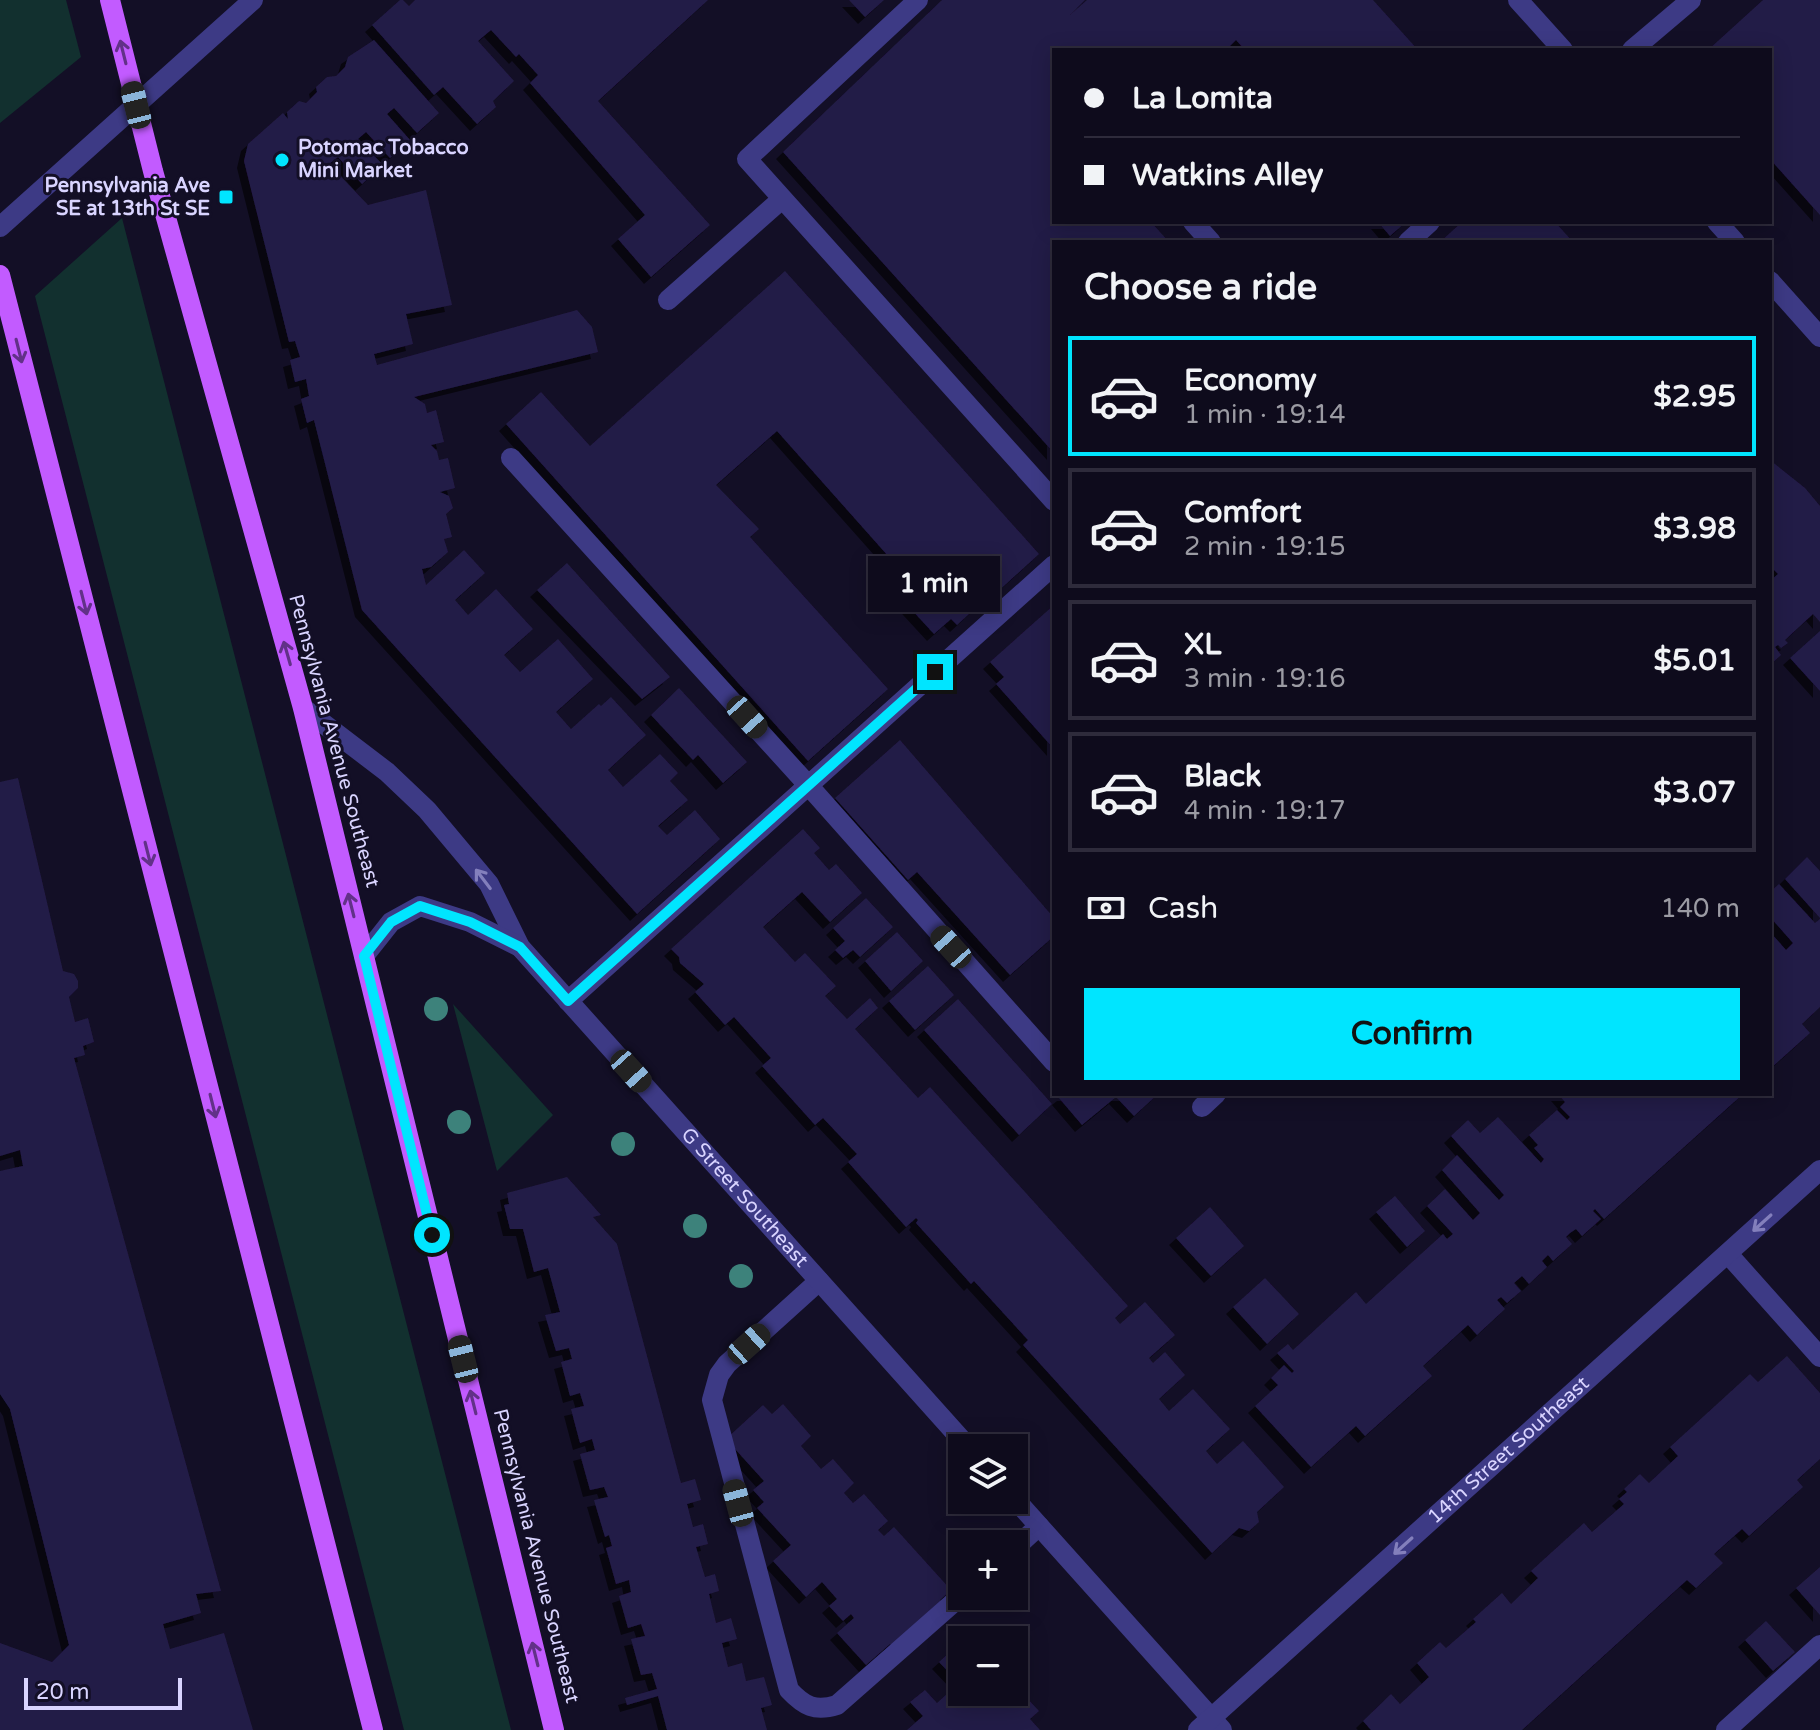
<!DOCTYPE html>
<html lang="en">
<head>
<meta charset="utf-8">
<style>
  body { margin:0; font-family:"Varela Round",sans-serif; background:#171425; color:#f1f3f6; height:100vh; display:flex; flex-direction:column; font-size:30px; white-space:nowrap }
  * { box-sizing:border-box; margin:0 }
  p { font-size:26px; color:#9b9ba3 }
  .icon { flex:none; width:44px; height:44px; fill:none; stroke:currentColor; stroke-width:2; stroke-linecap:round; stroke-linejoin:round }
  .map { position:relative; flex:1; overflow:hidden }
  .drawer { position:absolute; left:1052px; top:240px; width:720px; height:856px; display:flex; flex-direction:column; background:#0e0b1c; border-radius:0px; box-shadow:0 4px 20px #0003,0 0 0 2px #2e2b3b }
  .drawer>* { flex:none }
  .top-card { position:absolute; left:1052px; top:48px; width:720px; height:176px; border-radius:0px; box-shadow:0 4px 20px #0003,0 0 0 2px #2e2b3b; display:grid; align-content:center; height:176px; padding:0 32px; background:#0e0b1c }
  .fabs { position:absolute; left:948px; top:1434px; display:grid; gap:16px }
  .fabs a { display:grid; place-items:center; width:80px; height:80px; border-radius:0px; background:#0e0b1c; box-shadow:0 4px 20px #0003,0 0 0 2px #2e2b3b; font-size:40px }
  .scale { position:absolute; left:24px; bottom:20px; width:158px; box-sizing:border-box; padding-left:8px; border:4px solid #d9d4ff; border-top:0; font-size:22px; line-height:28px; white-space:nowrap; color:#d9d4ff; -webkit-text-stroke:6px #130f26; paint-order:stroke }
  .end { position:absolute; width:36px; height:36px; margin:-18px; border:10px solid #00e5ff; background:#111; box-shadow:0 0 0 4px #111 }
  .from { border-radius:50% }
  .bubble { position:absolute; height:56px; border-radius:0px; background:#0e0b1c; box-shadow:0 4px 20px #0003,0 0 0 2px #2e2b3b; font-size:26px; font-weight:700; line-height:56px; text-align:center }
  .car { position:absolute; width:24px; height:48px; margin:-24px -12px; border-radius:10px; box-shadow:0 0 6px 2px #0007; background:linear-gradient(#222 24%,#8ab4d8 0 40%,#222 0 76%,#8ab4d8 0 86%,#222 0) }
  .top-card b { display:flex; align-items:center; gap:28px; height:76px; font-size:30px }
  .top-card b+b { border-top:2px solid #2e2b3b }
  .top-card i { width:20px; height:20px; background:#f1f3f6 }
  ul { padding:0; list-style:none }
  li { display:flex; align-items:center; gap:24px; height:120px; margin:0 16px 12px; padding:0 16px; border:4px solid #2e2b3b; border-radius:0px }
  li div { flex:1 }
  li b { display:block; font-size:30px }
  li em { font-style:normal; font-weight:700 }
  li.current { border-color:#00e5ff }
  li>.icon { width:72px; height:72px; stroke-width:1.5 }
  h2 { padding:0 32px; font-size:36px; line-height:96px }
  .pay { display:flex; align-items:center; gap:20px; height:88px; padding:0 32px; font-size:30px }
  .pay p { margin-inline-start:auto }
  .button { display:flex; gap:16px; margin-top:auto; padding:16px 32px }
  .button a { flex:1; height:92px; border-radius:0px; background:#00e5ff; color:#111; font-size:32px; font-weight:700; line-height:92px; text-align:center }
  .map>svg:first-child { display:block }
  .green { fill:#12302f }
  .building { fill:#241b47; filter:url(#shadow) }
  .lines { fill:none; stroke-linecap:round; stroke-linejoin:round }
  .lane { stroke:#3d3a85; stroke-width:20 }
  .street { stroke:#3d3a85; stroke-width:20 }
  .primary { stroke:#c25bff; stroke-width:20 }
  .tree { fill:#3d827b }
  .oneway { stroke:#623188 }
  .oneway2 { stroke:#837fbc }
  .route { stroke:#00e5ff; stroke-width:10 }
  .poi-dot { fill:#00e5ff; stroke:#130f26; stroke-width:3 }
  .labels { text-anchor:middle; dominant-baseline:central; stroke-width:6; stroke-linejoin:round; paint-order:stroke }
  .poi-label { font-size:20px; font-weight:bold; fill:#d9d4ff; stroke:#130f26; text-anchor:start }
  .street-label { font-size:20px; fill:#d9d4ff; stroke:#130f26 }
</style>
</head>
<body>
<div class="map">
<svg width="1820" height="1730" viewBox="0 0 1820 1730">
  <defs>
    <filter id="shadow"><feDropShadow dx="-7" dy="7" stdDeviation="0" flood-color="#0009"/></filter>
  </defs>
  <rect width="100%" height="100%" fill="#130f26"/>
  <path class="green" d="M 0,0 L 66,0 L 81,57 L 0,123 Z
    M 122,218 L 511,1730 L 404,1730 L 35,296 Z
    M 453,1004 L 553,1115 L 497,1171 Z"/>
  <path class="building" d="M 400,0 L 403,0 L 409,6 L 415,0 L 708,0 L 598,101 L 710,225 L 651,277 L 618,239 L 645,215 L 530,83 L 538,75 L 519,54 L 516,57 L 491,30 L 478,41 L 514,81 L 493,101 L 496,107 L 477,124 L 443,87 L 434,95 L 372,25 Z
    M 849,0 L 884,0 L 865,17 Z
    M 942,0 L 1085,0 L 1070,15 L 1087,0 L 1373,0 L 1418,50 L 1245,50 L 1236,40 L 1226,50 L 1054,50 L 1054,222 L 1151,222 L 1169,242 L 1054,242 L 1054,453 L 783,152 Z
    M 1763,0 L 1820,0 L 1820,215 L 1770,159 L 1770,50 L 1708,50 Z
    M 374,40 L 439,113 L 417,133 L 394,108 L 387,114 L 410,140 L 390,158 L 366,132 L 358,139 L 383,165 L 362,184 L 338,157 L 329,164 L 368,205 L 426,190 L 452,305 L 406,314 L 413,344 L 374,354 L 377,365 L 577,310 L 592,327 L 598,352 L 414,397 L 425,404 L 427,413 L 436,410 L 444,442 L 431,445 L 437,451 L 439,460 L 448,458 L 455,488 L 440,492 L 449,496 L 453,508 L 446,514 L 452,537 L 444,539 L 448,552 L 431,567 L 422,569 L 426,585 L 464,550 L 485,573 L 455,600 L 468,615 L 496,589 L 533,629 L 504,655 L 520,672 L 558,639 L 593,679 L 556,712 L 571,729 L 599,704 L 601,706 L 611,697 L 646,735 L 608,770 L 623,787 L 660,754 L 678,773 L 670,781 L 688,800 L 658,826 L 667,835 L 695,810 L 720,839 L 637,914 L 362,610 L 314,420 L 307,423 L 301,399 L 309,396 L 306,379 L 295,382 L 290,360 L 300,357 L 295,341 L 289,342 L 244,161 L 248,144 L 283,113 L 288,119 L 287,112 L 299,101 L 306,103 L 317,92 L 316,87 L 327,77 L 336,76 L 345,67 L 348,57 Z
    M 1378,222 L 1406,222 L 1390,236 Z
    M 1462,222 L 1555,222 L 1573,242 L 1440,242 Z
    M 785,271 L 1039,554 L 982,606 L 980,604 L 957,625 L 951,619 L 934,634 L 899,596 L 913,584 L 777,431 L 716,485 L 759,529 L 750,537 L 888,689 L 808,761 L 506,424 L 541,392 L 590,446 Z
    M 1770,460 L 1805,488 L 1820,506 L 1820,622 L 1813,614 L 1785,640 L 1788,643 L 1781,648 L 1778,645 L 1775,647 L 1781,655 L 1770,665 L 1770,581 L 1778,574 L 1770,566 Z
    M 567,563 L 670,677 L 642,699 L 537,590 Z
    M 1054,605 L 1054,749 L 996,684 L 1004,677 L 990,662 Z
    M 1820,631 L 1820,691 L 1790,658 Z
    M 679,688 L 747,762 L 723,783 L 698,755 L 693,760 L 651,715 Z
    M 900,740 L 1054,918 L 1054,936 L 1010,975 L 917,872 L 908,880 L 835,798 Z
    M 18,778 L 63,971 L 74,974 L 78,981 L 78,988 L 69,997 L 75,1022 L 88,1018 L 94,1042 L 83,1046 L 85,1055 L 74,1058 L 221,1591 L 196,1594 L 201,1613 L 163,1624 L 170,1649 L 224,1633 L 253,1730 L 0,1730 L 0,1643 L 52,1662 L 69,1645 L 10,1409 L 0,1394 L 0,1171 L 23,1166 L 20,1150 L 0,1156 L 0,782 Z
    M 803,829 L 820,848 L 814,853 L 829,870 L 836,864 L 862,893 L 830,922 L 802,892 L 763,927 L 795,962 L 805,953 L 836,986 L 825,996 L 847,1019 L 870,998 L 878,1008 L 855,1029 L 918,1098 L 930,1087 L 1128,1306 L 1115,1318 L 1120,1324 L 1145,1302 L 1175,1335 L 1149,1358 L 1153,1363 L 1165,1352 L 1185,1375 L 1159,1399 L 1169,1411 L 1193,1389 L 1230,1429 L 1206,1451 L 1217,1464 L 1243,1441 L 1284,1487 L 1257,1512 L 1259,1522 L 1249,1531 L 1239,1528 L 1212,1553 L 1023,1345 L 1028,1340 L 974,1281 L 971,1284 L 916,1223 L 918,1220 L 916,1218 L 906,1227 L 848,1162 L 857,1154 L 823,1118 L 815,1125 L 762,1066 L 771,1058 L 734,1017 L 725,1025 L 695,992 L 704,984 L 680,963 L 679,957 L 671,949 Z
    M 1807,857 L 1820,871 L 1820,918 L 1785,879 Z
    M 1779,884 L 1815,923 L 1820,919 L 1820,1007 L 1802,1024 L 1810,1033 L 1770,1069 L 1770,932 L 1786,950 L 1793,943 L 1770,917 L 1770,892 Z
    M 866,898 L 893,927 L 860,957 L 853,950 L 843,958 L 835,950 L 845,941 L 833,928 Z
    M 897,932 L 923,961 L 891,991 L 865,961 Z
    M 928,966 L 954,995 L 915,1030 L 889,1001 Z
    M 958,999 L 1052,1104 L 1019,1135 L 924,1030 Z
    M 1064,1094 L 1158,1094 L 1134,1116 L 1116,1097 L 1082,1125 L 1059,1098 Z
    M 1558,1094 L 1743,1094 L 1604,1219 L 1595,1209 L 1593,1211 L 1601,1219 L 1582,1236 L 1576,1229 L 1570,1233 L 1566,1237 L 1572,1244 L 1553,1261 L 1548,1255 L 1542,1261 L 1547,1267 L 1529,1284 L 1522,1276 L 1514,1283 L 1521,1291 L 1507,1303 L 1501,1297 L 1497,1300 L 1505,1309 L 1477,1335 L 1468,1325 L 1423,1366 L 1432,1376 L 1365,1436 L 1356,1426 L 1311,1467 L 1255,1406 L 1278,1385 L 1271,1378 L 1284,1365 L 1292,1373 L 1294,1371 L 1277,1353 L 1288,1344 L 1293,1350 L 1356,1292 L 1366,1304 L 1443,1234 L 1447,1239 L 1453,1234 L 1427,1206 L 1445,1189 L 1473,1220 L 1480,1213 L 1442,1170 L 1457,1155 L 1499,1200 L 1504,1195 L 1451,1136 L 1468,1120 L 1480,1133 L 1498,1117 L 1541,1163 L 1544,1159 L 1534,1148 L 1538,1145 L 1529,1135 L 1557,1110 L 1567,1120 L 1570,1117 L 1560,1107 L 1565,1102 Z
    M 567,1177 L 601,1215 L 593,1217 L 617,1244 L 681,1483 L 695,1479 L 701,1500 L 687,1504 L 693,1527 L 703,1524 L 708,1544 L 696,1547 L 705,1577 L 715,1574 L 719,1591 L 709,1594 L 716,1623 L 731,1618 L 737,1639 L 722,1643 L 728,1667 L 742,1663 L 746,1681 L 764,1677 L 772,1705 L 761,1708 L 767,1730 L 667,1730 L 658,1696 L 627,1705 L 625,1698 L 657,1689 L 652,1673 L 641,1675 L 631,1639 L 645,1636 L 641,1624 L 628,1628 L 619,1596 L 631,1592 L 629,1580 L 616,1584 L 606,1548 L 612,1546 L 609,1535 L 605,1537 L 594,1500 L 608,1497 L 604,1487 L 590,1490 L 580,1454 L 595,1450 L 592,1439 L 580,1443 L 571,1409 L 584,1406 L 580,1393 L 570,1396 L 561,1362 L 572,1359 L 569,1348 L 556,1351 L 545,1315 L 560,1312 L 548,1268 L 534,1272 L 523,1229 L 510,1229 L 504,1205 L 509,1204 L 507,1193 Z
    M 1395,1196 L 1425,1231 L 1407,1247 L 1376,1212 Z
    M 1210,1207 L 1244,1246 L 1211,1276 L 1176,1238 Z
    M 1265,1278 L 1299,1314 L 1267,1344 L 1233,1307 Z
    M 1787,1356 L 1820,1393 L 1820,1459 L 1797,1480 L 1803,1487 L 1749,1536 L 1742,1529 L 1714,1554 L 1723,1563 L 1696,1588 L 1687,1580 L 1522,1730 L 1371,1730 L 1363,1721 L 1391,1694 L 1400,1704 L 1429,1677 L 1417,1663 L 1440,1642 L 1446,1648 L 1476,1622 L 1473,1619 L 1502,1593 L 1511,1604 L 1538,1578 L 1531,1571 L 1584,1523 L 1592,1532 L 1624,1504 L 1619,1499 L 1627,1492 L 1624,1489 L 1640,1474 L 1649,1483 L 1678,1456 L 1670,1447 L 1750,1374 L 1758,1382 Z
    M 783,1404 L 811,1436 L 801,1446 L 821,1469 L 833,1459 L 854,1483 L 844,1493 L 853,1503 L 864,1494 L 888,1521 L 878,1530 L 884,1536 L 894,1527 L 951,1590 L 940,1600 L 943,1603 L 893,1647 L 890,1644 L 866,1665 L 837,1633 L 854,1618 L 851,1614 L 843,1621 L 829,1606 L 837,1599 L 822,1582 L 806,1597 L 773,1561 L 791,1545 L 757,1508 L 764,1502 L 753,1490 L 764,1481 L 726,1439 L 763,1405 L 772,1414 Z
    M 1820,1567 L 1820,1615 L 1796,1588 Z
    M 1766,1621 L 1795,1652 L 1773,1671 L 1745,1640 Z
    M 962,1641 L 962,1692 L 1014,1692 L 1014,1684 L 1039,1711 L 1030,1719 L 1040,1730 L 907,1730 L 923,1716 L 910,1702 L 925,1690 L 937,1703 L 959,1683 L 939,1662 Z"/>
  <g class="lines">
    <path class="lane" d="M 918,0 L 747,159 L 1054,501
      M 1632,50 L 1691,0
      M 1193,222 L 1211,242
      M 1408,242 L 1430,222
      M 668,300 L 782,199
      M 511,458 L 808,785 L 1054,1062
      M 568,1001 L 1054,565
      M 1202,1107 L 1216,1094
      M 1728,1254 L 1820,1357
      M 819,1281 L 727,1364 L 719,1375 L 712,1400 L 789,1690 C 804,1706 815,1712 837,1705 L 962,1595
      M 1014,1549 L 1039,1526
      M 1726,1730 L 1820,1645"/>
    <g class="street">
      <path d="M 1518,0 L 1563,50"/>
      <path d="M 1717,222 L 1735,242"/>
      <path d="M 0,227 L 253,0"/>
      <path d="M 1770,281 L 1820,337"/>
      <path id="s1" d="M 303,708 L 387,772 L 427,810 L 489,884 L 520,947 L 969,1448"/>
      <path d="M 364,956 L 391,922 L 420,906 L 470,922 L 520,947"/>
      <path d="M 1014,1498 L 1222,1730"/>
      <path id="s2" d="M 1198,1730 L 1820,1170"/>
    </g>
    <path class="primary" d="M 110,0 L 153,171 L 303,708 L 554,1730
      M 0,275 L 373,1730"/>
  </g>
  <g class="tree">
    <circle cx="436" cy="1009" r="12"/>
    <circle cx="459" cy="1122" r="12"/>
    <circle cx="623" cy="1144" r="12"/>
    <circle cx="695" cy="1226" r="12"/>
    <circle cx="741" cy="1276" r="12"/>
  </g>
  <defs><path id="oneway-shaft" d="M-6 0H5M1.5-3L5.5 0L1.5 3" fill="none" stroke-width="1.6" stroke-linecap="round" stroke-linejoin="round" transform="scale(2)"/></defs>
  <g class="oneway">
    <use href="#oneway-shaft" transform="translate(123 52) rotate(-104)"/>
    <use href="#oneway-shaft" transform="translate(19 351) rotate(76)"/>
    <use href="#oneway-shaft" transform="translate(84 603) rotate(76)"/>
    <use href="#oneway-shaft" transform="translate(287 653) rotate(-106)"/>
    <use href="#oneway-shaft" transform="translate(148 854) rotate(76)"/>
    <use href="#oneway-shaft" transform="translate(351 905) rotate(-104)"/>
    <use href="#oneway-shaft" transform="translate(213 1106) rotate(76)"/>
    <use href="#oneway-shaft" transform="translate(473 1402) rotate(-104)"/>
    <use href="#oneway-shaft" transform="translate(535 1654) rotate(-104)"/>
  </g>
  <g class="oneway2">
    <use href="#oneway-shaft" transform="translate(483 879) rotate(-127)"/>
    <use href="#oneway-shaft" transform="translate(1762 1223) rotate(138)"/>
    <use href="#oneway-shaft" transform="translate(1403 1546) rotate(138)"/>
  </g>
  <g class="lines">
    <path class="route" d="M 432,1235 L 364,956 L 391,922 L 420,906 L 470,922 L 520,947 L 568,1001 L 935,672"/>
  </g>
  <g class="poi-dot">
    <circle cx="282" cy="160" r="8"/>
    <rect x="218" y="189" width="16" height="16" rx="4"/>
  </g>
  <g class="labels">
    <g class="poi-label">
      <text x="298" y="148">Potomac Tobacco<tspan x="298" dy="23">Mini Market</tspan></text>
      <text x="210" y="186" text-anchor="end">Pennsylvania Ave<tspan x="210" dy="23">SE at 13th St SE</tspan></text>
    </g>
    <g class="street-label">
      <text transform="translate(334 741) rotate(75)">Pennsylvania Avenue Southeast</text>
      <text stroke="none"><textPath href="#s1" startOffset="664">G Street Southeast</textPath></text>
      <text stroke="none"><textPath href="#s2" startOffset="418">14th Street Southeast</textPath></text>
      <text transform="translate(536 1556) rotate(76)">Pennsylvania Avenue Southeast</text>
    </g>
  </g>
</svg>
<div class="fabs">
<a><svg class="icon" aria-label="layers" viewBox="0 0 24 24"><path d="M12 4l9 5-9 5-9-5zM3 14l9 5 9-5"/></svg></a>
<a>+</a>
<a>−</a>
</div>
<div class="scale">20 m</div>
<i class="end from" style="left:432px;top:1235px"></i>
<i class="end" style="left:935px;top:672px"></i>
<div class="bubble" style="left:868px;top:556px;width:132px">1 min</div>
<i class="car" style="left:136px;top:105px;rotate:346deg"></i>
<i class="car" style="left:747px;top:717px;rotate:138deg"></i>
<i class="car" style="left:951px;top:947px;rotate:318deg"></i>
<i class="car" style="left:631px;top:1071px;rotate:138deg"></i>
<i class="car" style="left:749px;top:1344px;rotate:48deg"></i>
<i class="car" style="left:463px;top:1359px;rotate:346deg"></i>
<i class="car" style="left:738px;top:1503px;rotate:345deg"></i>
<div class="top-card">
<b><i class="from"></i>La Lomita</b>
<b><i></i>Watkins Alley</b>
</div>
<section class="drawer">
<h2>Choose a ride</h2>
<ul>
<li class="current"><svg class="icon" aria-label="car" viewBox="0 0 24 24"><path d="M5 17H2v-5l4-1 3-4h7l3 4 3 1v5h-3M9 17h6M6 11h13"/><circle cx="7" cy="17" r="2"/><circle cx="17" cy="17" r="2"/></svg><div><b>Economy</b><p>1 min · 19:14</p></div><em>$2.95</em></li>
<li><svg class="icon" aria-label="car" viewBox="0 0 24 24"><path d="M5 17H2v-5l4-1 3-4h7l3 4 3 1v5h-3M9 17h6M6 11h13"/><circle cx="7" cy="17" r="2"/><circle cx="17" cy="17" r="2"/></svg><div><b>Comfort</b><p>2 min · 19:15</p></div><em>$3.98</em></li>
<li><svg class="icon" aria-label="car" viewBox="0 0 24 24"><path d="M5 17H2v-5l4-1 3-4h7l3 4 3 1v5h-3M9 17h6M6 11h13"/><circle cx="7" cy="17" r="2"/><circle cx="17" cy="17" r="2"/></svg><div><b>XL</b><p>3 min · 19:16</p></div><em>$5.01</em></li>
<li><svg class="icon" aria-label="car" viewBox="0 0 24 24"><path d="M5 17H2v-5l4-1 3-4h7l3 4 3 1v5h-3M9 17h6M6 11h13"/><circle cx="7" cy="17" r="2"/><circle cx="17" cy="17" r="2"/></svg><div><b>Black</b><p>4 min · 19:17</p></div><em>$3.07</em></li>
</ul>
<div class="pay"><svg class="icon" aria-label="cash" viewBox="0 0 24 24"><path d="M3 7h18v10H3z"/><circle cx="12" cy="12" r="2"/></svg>Cash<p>140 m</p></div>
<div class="button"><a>Confirm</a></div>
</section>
</div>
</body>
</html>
